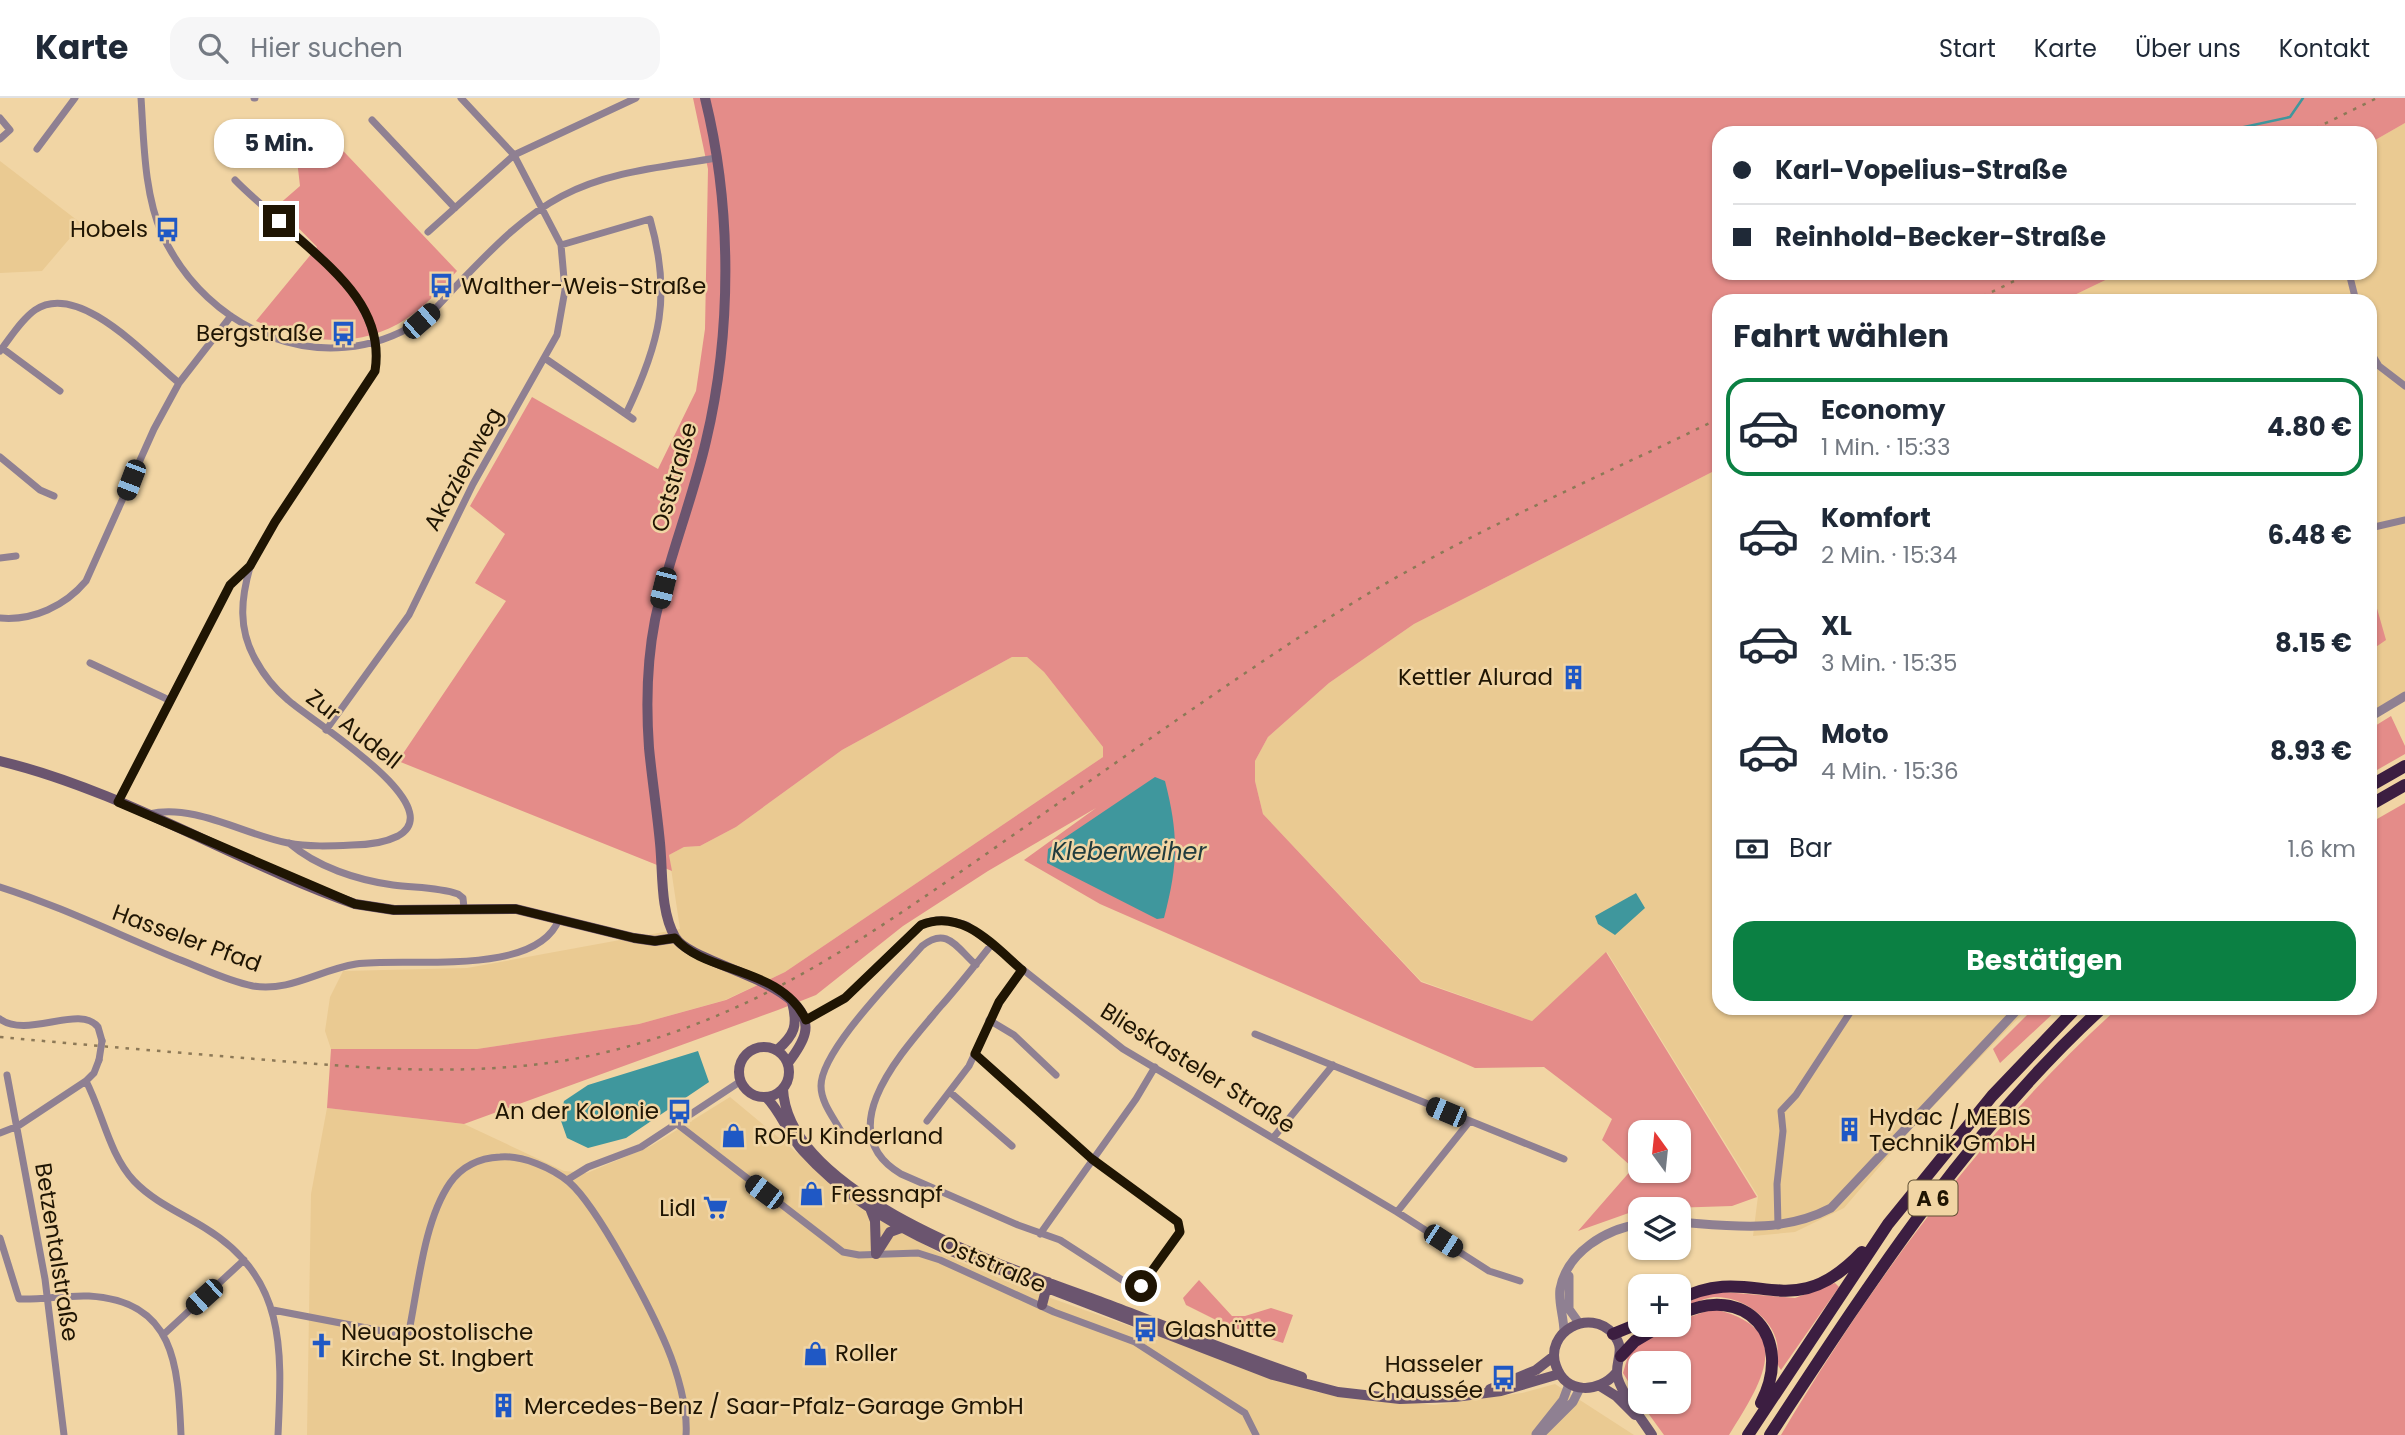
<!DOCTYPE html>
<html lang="de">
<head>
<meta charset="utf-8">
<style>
  body { margin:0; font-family:Poppins,sans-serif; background:#f6f6f7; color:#1f2937; height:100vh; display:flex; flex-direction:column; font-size:26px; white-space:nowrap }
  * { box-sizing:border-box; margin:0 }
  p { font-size:23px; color:#747a83 }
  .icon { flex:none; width:38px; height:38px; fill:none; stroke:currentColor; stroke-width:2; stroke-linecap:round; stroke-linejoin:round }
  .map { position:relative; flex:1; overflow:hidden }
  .details { position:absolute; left:1712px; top:196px; width:665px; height:721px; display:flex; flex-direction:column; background:#fff; border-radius:21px; box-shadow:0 2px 5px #0004 }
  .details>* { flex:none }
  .top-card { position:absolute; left:1712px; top:28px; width:665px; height:154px; border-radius:21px; box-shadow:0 2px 5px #0004; display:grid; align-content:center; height:154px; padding:0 21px; background:#fff }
  .needle { width:46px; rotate:345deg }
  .buttons { position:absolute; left:1628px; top:1022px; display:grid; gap:14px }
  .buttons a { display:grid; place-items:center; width:63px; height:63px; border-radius:14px; background:#fff; box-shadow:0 2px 5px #0004; font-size:35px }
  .end { position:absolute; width:32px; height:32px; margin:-16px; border:9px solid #1f1503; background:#fff; box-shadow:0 0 0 4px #fff }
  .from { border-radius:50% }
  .bubble { position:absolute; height:49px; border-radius:21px; background:#fff; box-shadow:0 2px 5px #0004; font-size:23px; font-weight:700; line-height:49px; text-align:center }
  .car { position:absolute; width:21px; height:42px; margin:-21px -10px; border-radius:9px; box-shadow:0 0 5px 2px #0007; background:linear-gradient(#222 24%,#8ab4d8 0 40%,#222 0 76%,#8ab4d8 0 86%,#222 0) }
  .top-card b { display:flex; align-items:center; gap:24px; height:66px; font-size:26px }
  .top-card b+b { border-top:2px solid #e0e1e3 }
  .top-card i { width:18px; height:18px; background:#1f2937 }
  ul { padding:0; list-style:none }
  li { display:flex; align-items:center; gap:21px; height:98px; margin:0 14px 10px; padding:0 7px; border:4px solid transparent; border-radius:21px }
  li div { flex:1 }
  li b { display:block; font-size:26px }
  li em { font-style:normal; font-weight:700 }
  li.selected { border-color:#0b8043 }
  li>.icon { width:63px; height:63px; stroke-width:1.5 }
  h2 { padding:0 21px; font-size:32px; line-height:84px }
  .pay { display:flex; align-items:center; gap:18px; height:77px; padding:0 21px; font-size:26px }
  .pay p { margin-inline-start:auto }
  .action { display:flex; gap:14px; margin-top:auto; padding:14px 21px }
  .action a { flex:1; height:80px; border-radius:21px; background:#0b8043; color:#fff; font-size:28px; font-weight:700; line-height:80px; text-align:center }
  header { display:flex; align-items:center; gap:42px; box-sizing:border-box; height:98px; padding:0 35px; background:#fff; border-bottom:2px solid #e0e1e3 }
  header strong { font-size:33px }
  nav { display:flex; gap:38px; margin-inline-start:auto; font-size:24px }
  .search { width:490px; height:63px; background:#f6f6f7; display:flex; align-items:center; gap:18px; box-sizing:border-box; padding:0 24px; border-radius:21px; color:#747a83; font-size:26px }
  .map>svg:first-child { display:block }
  .built { fill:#eaca92 }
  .green { fill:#e48c89; fill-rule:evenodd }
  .water { fill:#3f979d }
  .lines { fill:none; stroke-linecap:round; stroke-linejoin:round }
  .stream { stroke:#3f979d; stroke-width:2.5 }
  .minor { stroke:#8f8092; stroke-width:7 }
  .tertiary { stroke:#8f8092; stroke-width:9 }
  .secondary { stroke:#6b556f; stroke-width:10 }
  .motorway { stroke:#3c1e41; stroke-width:12 }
  .rail { stroke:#8d7957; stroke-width:2.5; stroke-dasharray:3.5 7; stroke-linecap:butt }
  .minor-bridge { stroke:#8f8092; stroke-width:7 }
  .route { stroke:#1f1503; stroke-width:9 }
  .labels { text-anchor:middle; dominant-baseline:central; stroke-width:5; stroke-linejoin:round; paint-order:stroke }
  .shield { fill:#f1d5a4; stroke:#5e4f33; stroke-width:2 }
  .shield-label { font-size:21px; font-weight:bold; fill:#1f1503 }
  .poi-label { font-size:23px; fill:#1f1503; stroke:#f1d5a4; text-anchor:start }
  .street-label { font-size:23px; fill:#1f1503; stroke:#f1d5a4 }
  .water-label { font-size:24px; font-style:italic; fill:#213c3e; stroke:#f1d5a4 }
</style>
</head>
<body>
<header>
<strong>Karte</strong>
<div class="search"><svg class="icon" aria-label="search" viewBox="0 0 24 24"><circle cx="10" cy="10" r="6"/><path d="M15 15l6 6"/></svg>Hier suchen</div>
<nav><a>Start</a><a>Karte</a><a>Über uns</a><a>Kontakt</a></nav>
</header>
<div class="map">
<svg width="2405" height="1337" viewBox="0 0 2405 1337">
  <rect width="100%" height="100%" fill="#f1d5a4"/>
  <path class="built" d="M 2405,25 L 2405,598 L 2370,618 L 2370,203 L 2062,203 L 2120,175 L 2370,175 L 2370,45 Z
    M 0,63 L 82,126 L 42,173 L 0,175 Z
    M 1718,371 L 1718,910 L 2028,910 L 1915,1027 L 1844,1110 L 1795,1134 L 1753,1138 L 1758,1098 L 1607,854 L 1532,923 L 1421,883 L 1263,716 L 1255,683 L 1255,663 L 1268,639 L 1329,585 L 1414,526 Z
    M 1012,559 L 1027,559 L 1044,574 L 1103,649 L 1103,659 L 785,874 L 725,902 L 639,926 L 477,951 L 331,951 L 325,933 L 330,899 L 343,873 L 467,870 L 680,831 L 669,757 L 684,749 L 700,748 L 736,729 L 842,652 Z
    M 730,999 L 873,1118 L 939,1155 L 1028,1192 L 1316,1294 L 1434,1307 L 1522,1295 L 1555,1286 L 1634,1337 L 307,1337 L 311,1096 L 327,1010 L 464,1026 L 564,1073 L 587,1075 L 651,1048 Z"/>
  <path class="green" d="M 693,0 L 2405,0 L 2405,25 L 2370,45 L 2370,35 L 1718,35 L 1718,175 L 2120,175 L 2062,203 L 1718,203 L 1718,371 L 1414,526 L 1329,585 L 1268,639 L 1255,663 L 1255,683 L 1263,716 L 1421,884 L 1532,923 L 1606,854 L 1757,1099 L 1732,1108 L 1640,1111 L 1578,1133 L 1633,1070 L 1602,1042 L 1612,1021 L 1544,969 L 1475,970 L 1100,806 L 1024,762 L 1096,710 L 988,773 L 903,828 L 816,897 L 778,912 L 464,1026 L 327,1010 L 331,951 L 477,951 L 639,926 L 726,902 L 785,874 L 1103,659 L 1103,649 L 1044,574 L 1027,559 L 1012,559 L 842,652 L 736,729 L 700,748 L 684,749 L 669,757 L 672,773 L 398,663 L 506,503 L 475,485 L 505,436 L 470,408 L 532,299 L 658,371 L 696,293 L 705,231 L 708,71 ZM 1640,1034 L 1678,1034 L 1678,1073 L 1640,1073 Z
    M 330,39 L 457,173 C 441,190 425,209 406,221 C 359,252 304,245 256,223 L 317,149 L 277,108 L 300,88 L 297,62 Z
    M 2370,486 L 2386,542 L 2370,553 Z
    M 2391,618 L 2405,648 L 2405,656 L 2370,676 L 2370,631 Z
    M 2405,705 L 2405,1337 L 1781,1337 C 1873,1182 1984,1031 2118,910 L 2370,910 L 2370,725 Z
    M 2034,910 L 2059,910 L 2000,965 L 1993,951 Z
    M 1199,1182 L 1232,1218 L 1245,1218 L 1271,1210 L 1293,1217 L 1283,1245 L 1228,1228 L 1186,1207 L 1183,1200 Z
    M 1835,1185 L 1839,1189 L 1781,1272 C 1774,1264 1779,1255 1777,1245 C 1772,1219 1741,1198 1714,1199 C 1702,1200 1689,1208 1678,1213 L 1680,1208 L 1712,1193 L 1795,1200 Z
    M 1713,1211 C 1800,1230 1759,1288 1729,1337 L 1664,1337 L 1640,1304 L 1678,1304 L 1678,1265 L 1640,1265 L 1640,1303 L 1623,1275 L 1628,1258 L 1639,1245 L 1670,1227 L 1678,1227 L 1678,1223 Z"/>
  <path class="water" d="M 1155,679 L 1165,683 C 1179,738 1178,766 1164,820 L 1157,821 L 1047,765 L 1048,751 Z
    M 1636,795 L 1645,810 L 1615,837 L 1598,826 L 1595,818 Z
    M 698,953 L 709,984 L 626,1040 L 588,1050 L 567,1040 L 560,1020 L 564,1003 L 588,987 Z"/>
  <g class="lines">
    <path class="stream" d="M 2221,34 L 2290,19 L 2303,0"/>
    <path class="minor" d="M 141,0 C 144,44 144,95 162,136 C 207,234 324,284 419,224 C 435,214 447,197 461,183 C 491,152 522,119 562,98 C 609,73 664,69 716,60
      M 254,0 L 255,0
      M 0,20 L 10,32 L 0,41
      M 372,22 L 455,110
      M 37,51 L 75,0
      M 428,134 L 514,57 L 636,0
      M 561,147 L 650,121 C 672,198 660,245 626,316
      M 2349,175 L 2356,203
      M 2,250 L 60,293
      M 0,253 C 11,239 21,222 35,212 C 79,182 147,259 179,285
      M 2370,253 L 2379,268 L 2405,288
      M 546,261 L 633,321
      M 0,359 L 40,392 L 54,398
      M 2370,430 L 2405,422
      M 0,460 L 16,458
      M 0,520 C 33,523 65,508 86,483 L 154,331 L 179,285 L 231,218
      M 90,565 L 169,602
      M 326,632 L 409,517 L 473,386 L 557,237 L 565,192 L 561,147 L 514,57 L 461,0
      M 118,704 L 230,487 L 250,468 L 275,424 L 375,273 C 388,193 284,133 235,82
      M 149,716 C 194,705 245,737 288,745 C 308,749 331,748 352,747 C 367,747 384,745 398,738 C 453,708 307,620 288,602 C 275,591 263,576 255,561 C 238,530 241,501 250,469
      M 289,745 C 317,769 357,782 393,787 C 415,790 437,789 458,796 L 463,800 L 464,810
      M 0,789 C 60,808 119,837 178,861 C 202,870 227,883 253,888 C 290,894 319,872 356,866 C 406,859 537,880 559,821
      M 0,921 C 27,941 80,906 98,929 L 102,943
      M 806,922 L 845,900 L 921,826 C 939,819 950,822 967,827 L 1123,951 L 1397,1114 L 1489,1173 L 1520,1183
      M 989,922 L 1014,937 L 1056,977
      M 1255,936 L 1564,1061
      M 975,956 L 1092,1061 L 1178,1124 L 1180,1134 L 1141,1188 L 1133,1189 L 1060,1142 L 1018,1127 L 901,1076 C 827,1032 905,951 940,909 C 958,889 975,867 992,846
      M 7,977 L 45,1181 L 64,1337
      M 86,983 C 103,1016 109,1056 134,1083 C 154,1104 181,1115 205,1130 C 287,1180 282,1253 278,1337
      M 951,995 L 1012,1048
      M 927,1023 L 969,968 L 999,904 L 1022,872
      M 677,1026 L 843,1154 L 859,1157 L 918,1155 L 940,1162 L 1054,1214 L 1135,1244 L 1245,1315 L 1256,1337
      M 841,1033 C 833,1019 821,1004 821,988 C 821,952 897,877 922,848 C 947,828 956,849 976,867
      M 0,1035 L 18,1028 L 86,983 L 94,975 L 99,962
      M 1273,1040 L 1333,967
      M 567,1082 L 588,1069 L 641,1049 L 741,983
      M 1397,1114 L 1469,1024
      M 1778,1128 L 1777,1086 L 1783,1033 L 1781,1013 L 1796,997 L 1853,910
      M 1040,1136 L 1136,1001 L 1155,969
      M 0,1140 L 19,1201 C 42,1202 65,1197 89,1198 C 176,1203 178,1269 181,1337
      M 273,1212 L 408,1238 C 418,1192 423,1124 450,1085 C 462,1068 480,1060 500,1059 C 522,1057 552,1070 569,1084 C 598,1109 651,1211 667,1249 C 677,1273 688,1310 686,1337
      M 163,1237 L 244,1162"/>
    <path class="tertiary" d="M 2370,619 L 2405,598
      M 1678,1124 C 1732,1128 1781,1136 1831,1110 L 2019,910
      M 1569,1178 L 1569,1211 L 1579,1225
      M 1564,1234 C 1564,1219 1558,1205 1560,1191 C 1567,1154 1606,1131 1640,1126
      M 1536,1336 L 1563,1302 L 1569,1286
      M 1540,1337 L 1573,1304 L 1580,1290"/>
    <path class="secondary" d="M 705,0 C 732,109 732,234 706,343 C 692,404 668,461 655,522 C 647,563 646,608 649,650 C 652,681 657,713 660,745 C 663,774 660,813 675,839 C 687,861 765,876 794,905 C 815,926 804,944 788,965
      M 0,663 C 124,693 235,764 355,806 L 394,812 L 516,811 L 634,840 L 655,843 L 675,840
      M739 974a25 25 0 1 1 50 0a25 25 0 1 1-50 0Z
      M 777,952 C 795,937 798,927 792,904
      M 783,991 C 788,1102 1025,1175 1112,1208 C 1175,1232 1238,1257 1302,1279
      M 766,999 C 781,1014 788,1036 803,1053 C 841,1095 890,1126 941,1149 L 1273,1277 L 1338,1294 L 1400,1301 L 1455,1299 L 1501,1293 L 1559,1276
      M 870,1110 L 875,1123 L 876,1156
      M 876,1156 L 890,1134 L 901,1130
      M 1042,1207 L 1048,1184
      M 1616,1275 C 1599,1295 1566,1297 1556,1268 C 1544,1234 1590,1209 1613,1236 C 1626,1251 1616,1261 1617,1276 C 1618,1291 1643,1323 1652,1337
      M 1600,1288 L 1616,1298 L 1635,1317
      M 1490,1291 L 1536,1272 L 1554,1258"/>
    <path class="motorway" d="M 2370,688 L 2405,668
      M 2370,707 L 2405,687
      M 1678,1202 C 1755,1162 1789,1231 1862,1154
      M 1678,1217 C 1746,1183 1795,1240 1761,1305
      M 1613,1236 L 1640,1225
      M 1621,1258 L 1635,1243 L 1662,1227
      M 1748,1337 L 1888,1126 L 1992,998 L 2076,910
      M 1770,1337 C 1869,1186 1968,1033 2102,910"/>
    <path class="rail" d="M 2306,35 L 2377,0
      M 1973,203 L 2031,175
      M 0,939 C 85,947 171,954 256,961 C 364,970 471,980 579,960 C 746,927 863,842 999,747 C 1106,672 1211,596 1321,525 C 1445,444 1585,386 1718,321"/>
    <path class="minor-bridge" d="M 99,962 L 102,943"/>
  </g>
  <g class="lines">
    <path class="route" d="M 279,123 C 323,164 386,205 375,273 L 275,424 L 250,468 L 230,487 L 118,704 L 355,806 L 394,812 L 516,811 L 634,840 L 655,843 L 675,840 C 704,876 781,868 806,922 L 845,900 L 921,827 C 962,810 993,847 1022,872 L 999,904 L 975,956 L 1092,1061 L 1178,1124 L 1180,1134 L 1141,1188"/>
  </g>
  <defs>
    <symbol id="bus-bare" viewBox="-9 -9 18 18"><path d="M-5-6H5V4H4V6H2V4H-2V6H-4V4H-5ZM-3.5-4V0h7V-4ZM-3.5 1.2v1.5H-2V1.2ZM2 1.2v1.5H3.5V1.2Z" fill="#1f58c5" stroke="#f1d5a4" stroke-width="2.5" paint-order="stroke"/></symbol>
    <symbol id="building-bare" viewBox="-9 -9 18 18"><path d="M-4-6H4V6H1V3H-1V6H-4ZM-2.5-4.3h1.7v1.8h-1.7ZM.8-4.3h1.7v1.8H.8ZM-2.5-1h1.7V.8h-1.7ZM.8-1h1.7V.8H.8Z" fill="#1f58c5" stroke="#f1d5a4" stroke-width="2.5" paint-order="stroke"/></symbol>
    <symbol id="shop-bare" viewBox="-9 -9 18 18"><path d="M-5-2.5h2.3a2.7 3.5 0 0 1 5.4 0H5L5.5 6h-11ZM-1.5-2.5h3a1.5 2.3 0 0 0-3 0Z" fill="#1f58c5" stroke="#f1d5a4" stroke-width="2.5" paint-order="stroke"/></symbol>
    <symbol id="supermarket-bare" viewBox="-9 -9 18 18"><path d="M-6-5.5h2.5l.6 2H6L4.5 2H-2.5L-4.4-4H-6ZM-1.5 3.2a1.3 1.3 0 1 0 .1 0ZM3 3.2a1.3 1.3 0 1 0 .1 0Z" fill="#1f58c5" stroke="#f1d5a4" stroke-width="2.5" paint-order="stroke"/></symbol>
    <symbol id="church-bare" viewBox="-9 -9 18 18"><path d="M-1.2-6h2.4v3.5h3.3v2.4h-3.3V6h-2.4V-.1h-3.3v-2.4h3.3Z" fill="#1f58c5" stroke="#f1d5a4" stroke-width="2.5" paint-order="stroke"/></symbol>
  </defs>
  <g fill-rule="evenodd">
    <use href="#bus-bare" x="150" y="114" width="35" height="35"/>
    <use href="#bus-bare" x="424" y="170" width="35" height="35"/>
    <use href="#bus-bare" x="326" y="218" width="35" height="35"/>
    <use href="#building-bare" x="1556" y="562" width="35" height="35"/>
    <use href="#bus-bare" x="662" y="996" width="35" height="35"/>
    <use href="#building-bare" x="1832" y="1014" width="35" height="35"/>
    <use href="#shop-bare" x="716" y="1020" width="35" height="35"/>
    <use href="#shop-bare" x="794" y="1078" width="35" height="35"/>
    <use href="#supermarket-bare" x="698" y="1092" width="35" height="35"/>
    <use href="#bus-bare" x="1128" y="1214" width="35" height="35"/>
    <use href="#church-bare" x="304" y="1230" width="35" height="35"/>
    <use href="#shop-bare" x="798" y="1238" width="35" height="35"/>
    <use href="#bus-bare" x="1486" y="1262" width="35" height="35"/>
    <use href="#building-bare" x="486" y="1290" width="35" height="35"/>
  </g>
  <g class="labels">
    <rect class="shield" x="1908.5" y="1082.5" width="49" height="35" rx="5"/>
    <g class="shield-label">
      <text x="1933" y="1100">A 6</text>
    </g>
    <g class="poi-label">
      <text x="148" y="131" text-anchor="end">Hobels</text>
      <text x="461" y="188">Walther-Weis-Straße</text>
      <text x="323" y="235" text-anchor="end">Bergstraße</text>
      <text x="1553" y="579" text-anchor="end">Kettler Alurad</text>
      <text x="659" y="1013" text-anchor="end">An der Kolonie</text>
      <text x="1869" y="1019">Hydac / MEBIS<tspan x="1869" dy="26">Technik GmbH</tspan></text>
      <text x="754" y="1038">ROFU Kinderland</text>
      <text x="831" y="1096">Fressnapf</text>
      <text x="696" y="1110" text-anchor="end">Lidl</text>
      <text x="1165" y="1231">Glashütte</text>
      <text x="341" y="1234">Neuapostolische<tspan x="341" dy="26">Kirche St. Ingbert</tspan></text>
      <text x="835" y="1255">Roller</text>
      <text x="1483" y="1266" text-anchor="end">Hasseler<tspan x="1483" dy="26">Chaussée</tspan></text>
      <text x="524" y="1308">Mercedes-Benz / Saar-Pfalz-Garage GmbH</text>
    </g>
    <g class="street-label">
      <text transform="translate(463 371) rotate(-61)">Akazienweg</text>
      <text transform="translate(674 379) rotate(-74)">Oststraße</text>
      <text transform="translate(354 631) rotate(38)">Zur Audell</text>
      <text transform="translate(187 840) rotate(20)">Hasseler Pfad</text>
      <text transform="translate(1198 970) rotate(32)">Blieskasteler Straße</text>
      <text transform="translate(57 1154) rotate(81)">Betzentalstraße</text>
      <text transform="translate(993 1166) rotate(23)">Oststraße</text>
    </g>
    <g class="water-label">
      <text x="1129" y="753">Kleberweiher</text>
    </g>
  </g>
</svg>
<div class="buttons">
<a><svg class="needle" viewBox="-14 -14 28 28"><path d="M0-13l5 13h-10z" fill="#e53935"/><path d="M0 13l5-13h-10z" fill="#747a83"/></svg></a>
<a><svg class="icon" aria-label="layers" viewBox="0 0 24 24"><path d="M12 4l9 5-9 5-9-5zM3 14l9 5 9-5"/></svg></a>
<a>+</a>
<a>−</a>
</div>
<i class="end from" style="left:1141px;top:1188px"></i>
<i class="end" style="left:279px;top:123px"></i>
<div class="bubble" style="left:214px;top:21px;width:130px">5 Min.</div>
<i class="car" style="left:421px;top:223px;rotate:49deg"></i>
<i class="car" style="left:131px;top:382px;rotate:201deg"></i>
<i class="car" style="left:663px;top:490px;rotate:194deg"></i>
<i class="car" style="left:1446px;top:1014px;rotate:293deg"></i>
<i class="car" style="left:764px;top:1094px;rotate:307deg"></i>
<i class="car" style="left:1443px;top:1143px;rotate:123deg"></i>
<i class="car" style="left:204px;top:1199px;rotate:228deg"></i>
<div class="top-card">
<b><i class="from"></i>Karl-Vopelius-Straße</b>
<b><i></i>Reinhold-Becker-Straße</b>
</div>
<section class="details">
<h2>Fahrt wählen</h2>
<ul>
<li class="selected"><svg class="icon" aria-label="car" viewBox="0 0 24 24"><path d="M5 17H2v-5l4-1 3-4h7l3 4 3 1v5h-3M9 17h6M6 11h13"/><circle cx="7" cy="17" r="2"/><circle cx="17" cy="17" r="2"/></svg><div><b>Economy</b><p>1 Min. · 15:33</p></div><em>4.80 €</em></li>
<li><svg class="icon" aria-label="car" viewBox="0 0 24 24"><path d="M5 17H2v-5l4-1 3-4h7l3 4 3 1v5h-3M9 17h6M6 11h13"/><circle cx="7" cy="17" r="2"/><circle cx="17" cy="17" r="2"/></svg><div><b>Komfort</b><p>2 Min. · 15:34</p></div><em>6.48 €</em></li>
<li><svg class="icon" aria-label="car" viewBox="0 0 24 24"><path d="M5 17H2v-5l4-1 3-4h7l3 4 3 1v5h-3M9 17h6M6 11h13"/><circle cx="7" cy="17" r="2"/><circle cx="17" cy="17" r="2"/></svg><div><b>XL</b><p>3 Min. · 15:35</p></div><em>8.15 €</em></li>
<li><svg class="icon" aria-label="car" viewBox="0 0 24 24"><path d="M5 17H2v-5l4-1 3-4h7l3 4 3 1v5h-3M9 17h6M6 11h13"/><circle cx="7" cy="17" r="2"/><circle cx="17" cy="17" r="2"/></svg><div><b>Moto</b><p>4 Min. · 15:36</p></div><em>8.93 €</em></li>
</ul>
<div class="pay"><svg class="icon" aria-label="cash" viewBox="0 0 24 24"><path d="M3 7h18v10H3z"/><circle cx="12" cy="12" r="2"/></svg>Bar<p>1.6 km</p></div>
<div class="action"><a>Bestätigen</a></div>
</section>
</div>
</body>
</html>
